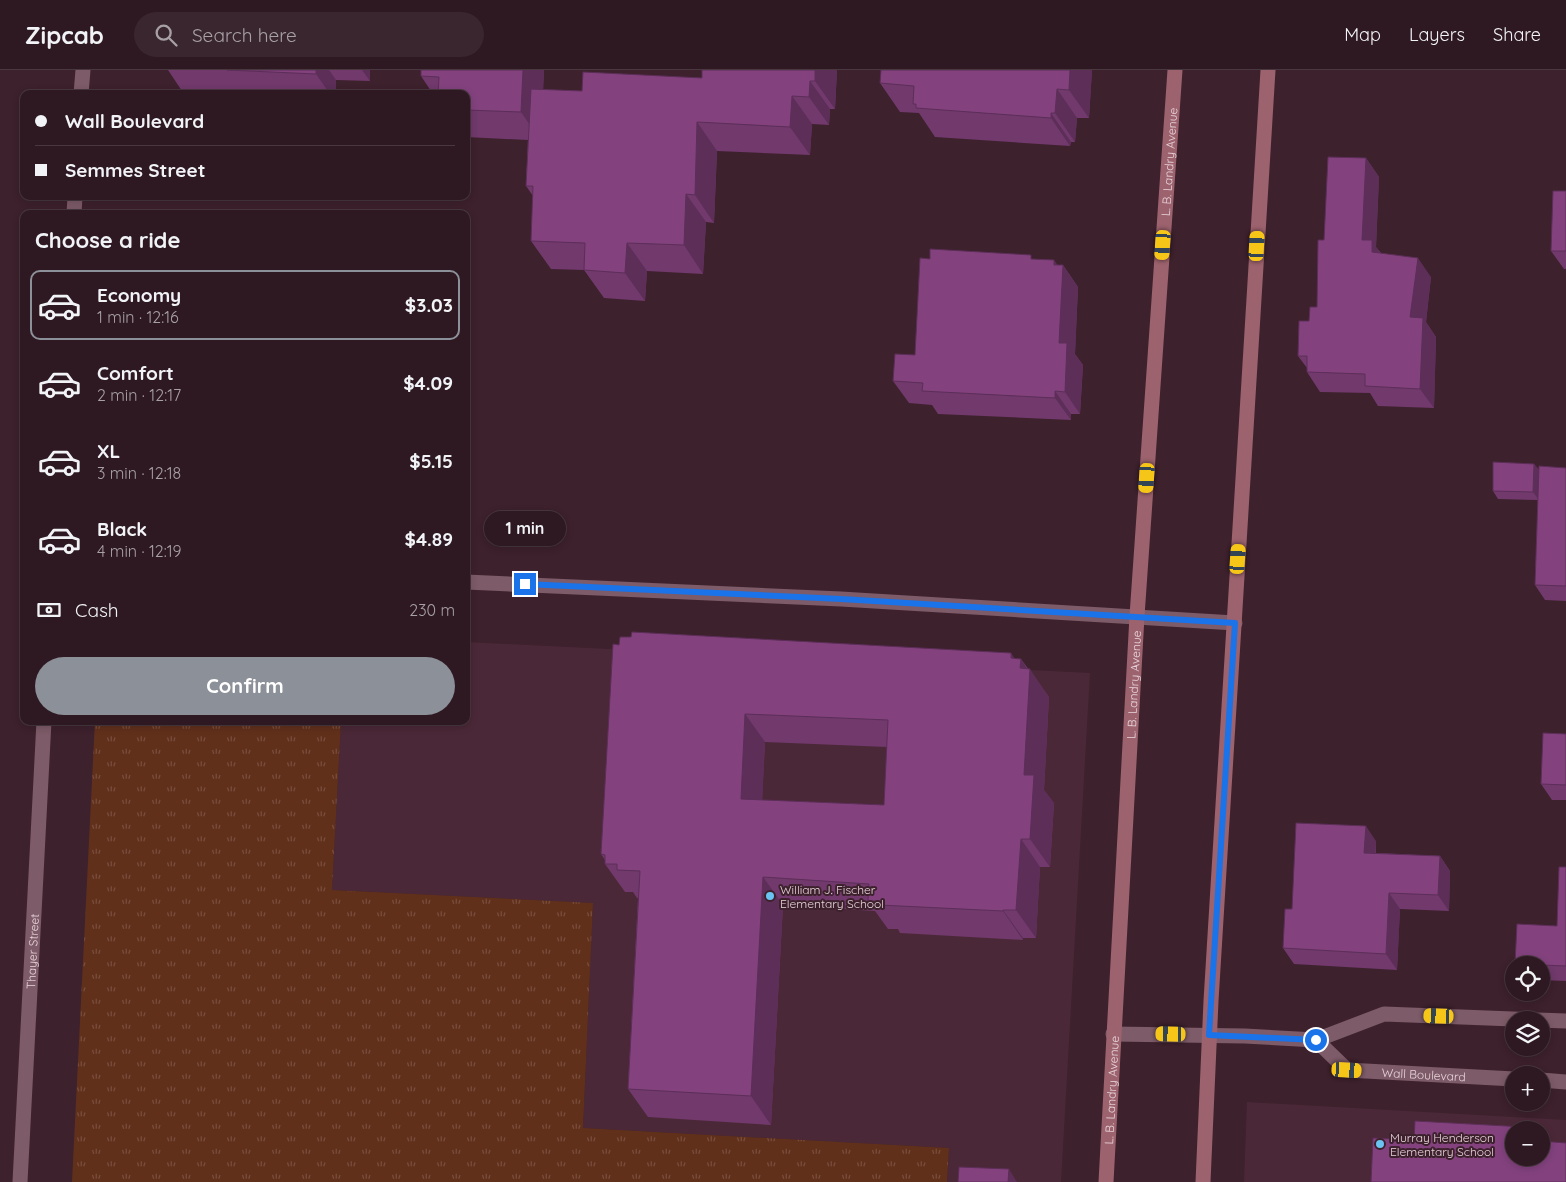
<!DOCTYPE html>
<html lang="en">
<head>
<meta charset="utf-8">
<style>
  body { margin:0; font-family:Quicksand,sans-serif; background:#3a262f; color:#f1f3f6; height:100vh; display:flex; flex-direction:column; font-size:19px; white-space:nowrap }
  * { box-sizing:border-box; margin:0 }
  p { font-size:16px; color:#a7a0a5 }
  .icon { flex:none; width:28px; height:28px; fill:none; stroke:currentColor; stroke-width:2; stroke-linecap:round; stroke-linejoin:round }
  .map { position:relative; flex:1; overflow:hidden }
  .drawer { position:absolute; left:20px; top:140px; width:450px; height:515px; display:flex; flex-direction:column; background:#2e1922; border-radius:10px; box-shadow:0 2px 8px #0003,0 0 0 1px #493840 }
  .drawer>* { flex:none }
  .top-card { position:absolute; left:20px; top:20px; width:450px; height:110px; border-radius:10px; box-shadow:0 2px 8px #0003,0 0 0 1px #493840; display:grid; align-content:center; height:110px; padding:0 15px; background:#2e1922 }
  .buttons { position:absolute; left:1505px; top:886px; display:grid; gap:10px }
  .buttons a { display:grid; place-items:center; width:45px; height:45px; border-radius:50%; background:#2e1922; box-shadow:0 2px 8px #0003,0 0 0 1px #493840; font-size:25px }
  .end { position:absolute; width:22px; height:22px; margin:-11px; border:6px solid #1a73e8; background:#fff; box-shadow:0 0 0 2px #fff }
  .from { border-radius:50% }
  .bubble { position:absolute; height:35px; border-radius:18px; background:#2e1922; box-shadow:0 2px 8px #0003,0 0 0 1px #493840; font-size:16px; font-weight:700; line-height:35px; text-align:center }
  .car { position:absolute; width:15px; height:30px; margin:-15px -8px; border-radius:6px; box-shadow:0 0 4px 1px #0007; background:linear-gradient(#f5c518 24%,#345 0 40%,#f5c518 0 76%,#345 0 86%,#f5c518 0) }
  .top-card b { display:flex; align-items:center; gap:18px; height:48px; font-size:19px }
  .top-card b+b { border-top:1px solid #493840 }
  .top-card i { width:12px; height:12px; background:#f1f3f6 }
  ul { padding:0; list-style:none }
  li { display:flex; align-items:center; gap:15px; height:70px; margin:0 10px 8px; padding:0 5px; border:2px solid transparent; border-radius:10px }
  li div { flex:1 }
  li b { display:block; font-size:19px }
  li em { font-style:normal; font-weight:700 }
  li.on { border-color:#8c9099 }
  li>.icon { width:45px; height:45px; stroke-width:1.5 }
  h2 { padding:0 15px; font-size:22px; line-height:60px }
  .pay { display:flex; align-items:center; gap:12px; height:55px; padding:0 15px; font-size:19px }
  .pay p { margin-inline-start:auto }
  .button { display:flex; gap:10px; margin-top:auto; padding:10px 15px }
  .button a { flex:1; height:58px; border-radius:30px; background:#8c9099; color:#fff; font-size:20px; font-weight:700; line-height:58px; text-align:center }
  header { display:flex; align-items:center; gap:30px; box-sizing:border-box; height:70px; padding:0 25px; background:#2e1922; border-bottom:1px solid #493840 }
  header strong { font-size:24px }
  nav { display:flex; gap:28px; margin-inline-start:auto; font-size:18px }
  .search { width:350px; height:45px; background:#3a262f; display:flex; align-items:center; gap:12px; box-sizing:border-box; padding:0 18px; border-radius:28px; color:#a7a0a5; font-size:19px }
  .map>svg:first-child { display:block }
  .built { fill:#4b2837; fill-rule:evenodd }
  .grass { fill:url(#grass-tufts) }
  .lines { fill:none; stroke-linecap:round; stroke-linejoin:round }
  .street { stroke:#7d5b68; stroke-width:15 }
  .secondary { stroke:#9c626d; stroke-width:15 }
  .wall { fill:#71396c; fill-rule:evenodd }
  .shaded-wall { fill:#5c2e58 }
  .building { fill:#83427e; stroke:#5c2e58; fill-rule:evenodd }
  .route { stroke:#1a73e8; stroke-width:6 }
  .poi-dot { fill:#6ac3f1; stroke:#3d212d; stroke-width:2 }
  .labels { text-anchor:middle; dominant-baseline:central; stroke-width:4; stroke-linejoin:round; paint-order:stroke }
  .street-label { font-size:12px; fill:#e8d4db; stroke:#3d212d }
  .poi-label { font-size:12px; fill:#e8d4db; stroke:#3d212d; text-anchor:start }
</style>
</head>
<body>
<header>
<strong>Zipcab</strong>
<div class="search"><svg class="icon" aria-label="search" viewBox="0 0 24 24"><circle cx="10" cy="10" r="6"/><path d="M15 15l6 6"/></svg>Search here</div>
<nav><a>Map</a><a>Layers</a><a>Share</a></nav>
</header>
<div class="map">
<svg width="1566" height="1112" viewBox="0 0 1566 1112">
  <defs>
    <pattern id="grass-tufts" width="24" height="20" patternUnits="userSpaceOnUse" patternTransform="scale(1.25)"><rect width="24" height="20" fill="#61301b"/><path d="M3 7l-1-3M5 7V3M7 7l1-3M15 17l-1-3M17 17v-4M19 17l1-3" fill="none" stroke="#784d3c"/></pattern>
  </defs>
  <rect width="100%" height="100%" fill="#3d212d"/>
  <path class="built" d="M 466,572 L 1090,603 L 1061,1112 L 947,1112 L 949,1078 L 583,1058 L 593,833 L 332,820 L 341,651 L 466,651 Z
    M 1247,1032 L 1566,1050 L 1566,1112 L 1244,1112 ZM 1514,1060 L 1541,1060 L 1541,1088 L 1514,1088 Z"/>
  <path class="grass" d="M 95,651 L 341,651 L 332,820 L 593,833 L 583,1058 L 949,1078 L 947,1112 L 72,1112 Z"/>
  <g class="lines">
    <g class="street">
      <path d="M 81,24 L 83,0"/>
      <path d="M 74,144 L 75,126"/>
      <path d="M 466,512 L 841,529 L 1235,553"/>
      <path d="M 1113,964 L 1245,966 L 1316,970 L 1384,944 L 1566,951"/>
      <path id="s1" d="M 1316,970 L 1347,1000 L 1514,1009"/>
      <path d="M 1541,1010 L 1566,1012"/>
      <path id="s2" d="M 20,1112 L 44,651"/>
    </g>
    <g class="secondary">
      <path id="s3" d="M 1106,1112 L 1137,546 L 1175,0"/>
      <path d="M 1203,1112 L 1211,931 L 1268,0"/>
    </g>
  </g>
  <path class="wall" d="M 168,0 L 370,0 L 370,11 L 336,10 L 336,24 L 184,24 Z
    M 421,0 L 544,0 L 543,20 L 582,21 L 702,8 L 837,0 L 835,39 L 830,39 L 829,55 L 812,54 L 810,85 L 717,81 L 714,153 L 706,152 L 703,204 L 647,201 L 645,231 L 604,228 L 584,200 L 551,199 L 531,171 L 533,126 L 526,116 L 528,70 L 466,67 L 466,24 L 433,24 L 421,6 Z
    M 1092,0 L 1089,48 L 1077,48 L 1075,72 L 1071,72 L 1070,76 L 935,67 L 919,43 L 900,42 L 880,13 Z
    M 1366,88 L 1379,107 L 1376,177 L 1381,183 L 1431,207 L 1426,252 L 1436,267 L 1434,338 L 1378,336 L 1370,323 L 1320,322 L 1307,302 L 1307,298 L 1298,286 L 1309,251 L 1317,237 L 1324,170 Z
    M 1566,121 L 1566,199 L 1564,199 L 1551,181 Z
    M 930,189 L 1033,189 L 1058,195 L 1063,195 L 1078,217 L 1075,284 L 1083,295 L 1080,344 L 1071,344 L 1071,350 L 938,344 L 932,335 L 909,333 L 893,311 L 915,285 Z
    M 1534,394 L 1539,400 L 1566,398 L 1566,531 L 1545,530 L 1535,515 L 1538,430 L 1498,429 L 1493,421 Z
    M 619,575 L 1011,583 L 1014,589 L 1021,589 L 1049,627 L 1044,720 L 1054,733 L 1050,797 L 1040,797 L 1036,868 L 1023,868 L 1023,870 L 900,863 L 898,859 L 888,859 L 875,841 L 783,835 L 771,1055 L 648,1047 L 628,1019 L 638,828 L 637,828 L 633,822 L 625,822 L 605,794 L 605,790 L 601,784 ZM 765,672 L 887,677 L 884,735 L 762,730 Z
    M 1566,664 L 1566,730 L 1552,730 L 1541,714 Z
    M 1376,771 L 1376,783 L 1440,786 L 1450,801 L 1449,841 L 1400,839 L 1397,900 L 1294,894 L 1283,878 L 1292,839 Z
    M 1566,797 L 1566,911 L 1541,910 L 1541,895 L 1516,895 L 1515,894 L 1557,856 Z"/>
  <path class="shaded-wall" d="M 316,0 L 329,0 L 336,10 L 336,24 L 330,24 L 316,4 Z
    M 362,0 L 370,0 L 370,11 Z
    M 523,0 L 544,0 L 541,71 L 521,42 Z
    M 815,0 L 837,0 L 835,39 L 815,11 Z
    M 1070,0 L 1092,0 L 1089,48 L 1069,20 Z
    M 810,11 L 830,39 L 829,55 L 809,27 Z
    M 1057,19 L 1077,48 L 1075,72 L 1055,43 Z
    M 792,26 L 812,54 L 810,85 L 790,57 Z
    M 1051,43 L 1071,72 L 1070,76 L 1051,48 Z
    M 697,52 L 717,81 L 714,153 L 695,125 Z
    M 1366,88 L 1379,107 L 1376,177 L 1385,190 L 1385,201 L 1362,170 Z
    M 686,124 L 706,152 L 703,204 L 684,175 Z
    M 627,173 L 647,201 L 645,231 L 625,203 Z
    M 1418,188 L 1431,207 L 1426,252 L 1436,267 L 1434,338 L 1420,319 L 1410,247 Z
    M 1054,190 L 1062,201 L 1063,195 L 1078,217 L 1075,284 L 1083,295 L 1080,344 L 1065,322 L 1059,273 Z
    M 1055,321 L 1071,344 L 1071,350 L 1055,328 Z
    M 1534,394 L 1540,401 L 1539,430 L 1533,422 Z
    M 1011,583 L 1020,597 L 1021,589 L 1029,602 L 1030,599 L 1049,627 L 1044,720 L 1054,733 L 1050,797 L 1030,769 Z
    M 745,644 L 765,672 L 761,757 L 741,729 Z
    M 1366,756 L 1376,771 L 1375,798 L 1364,783 Z
    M 1021,769 L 1040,797 L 1036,868 L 1016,840 Z
    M 1440,786 L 1450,801 L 1449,841 L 1438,825 Z
    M 763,807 L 783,835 L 771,1055 L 751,1026 Z
    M 1389,823 L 1400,839 L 1397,900 L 1386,884 Z
    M 1003,840 L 1023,868 L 1023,870 L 1003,841 Z
    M 1009,1099 L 1017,1112 L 1008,1112 Z"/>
  <path class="building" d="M 227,0 L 316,0 L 316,4 Z
    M 421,0 L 523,0 L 521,42 L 466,40 L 466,24 L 438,24 L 439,7 L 421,6 Z
    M 702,0 L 815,0 L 815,11 L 810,11 L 809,27 L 792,26 L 790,57 L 697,52 L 695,125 L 686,124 L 684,175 L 627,173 L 625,203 L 584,200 L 585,173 L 531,171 L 533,116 L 526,116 L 531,19 L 582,21 L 583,2 L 702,8 Z
    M 881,0 L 1070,0 L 1069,20 L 1057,19 L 1055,43 L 1051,43 L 1051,48 L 916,38 L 916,34 L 913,34 L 914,16 L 880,13 Z
    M 1328,87 L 1366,88 L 1362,170 L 1372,170 L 1372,182 L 1418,188 L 1410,247 L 1423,248 L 1420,319 L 1365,316 L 1365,304 L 1307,302 L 1307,286 L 1298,286 L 1299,251 L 1309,251 L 1310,237 L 1317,237 L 1318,170 L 1324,170 Z
    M 1553,121 L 1566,121 L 1566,181 L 1551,181 Z
    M 159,142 L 198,144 L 158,144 Z
    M 930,179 L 1031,185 L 1031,189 L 1054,190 L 1054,195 L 1063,195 L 1059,273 L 1067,273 L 1065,322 L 1055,321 L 1055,328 L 922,321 L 923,313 L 893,311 L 895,284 L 915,285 L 920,188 L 930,189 Z
    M 1493,392 L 1534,394 L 1533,422 L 1493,421 Z
    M 1539,396 L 1566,398 L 1566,516 L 1535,515 Z
    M 632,562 L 1011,583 L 1011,588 L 1021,589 L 1020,598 L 1030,599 L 1024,705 L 1034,705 L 1030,769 L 1021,769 L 1016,840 L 1003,840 L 1003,841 L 880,835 L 880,831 L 868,831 L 869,814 L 763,807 L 751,1026 L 628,1019 L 640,801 L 617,800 L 617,794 L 605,794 L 605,785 L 601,784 L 613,574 L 619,575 L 620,567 L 631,567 ZM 745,644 L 888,650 L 884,735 L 741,729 Z
    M 1543,663 L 1566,664 L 1566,715 L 1541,714 Z
    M 1296,753 L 1366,756 L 1364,783 L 1440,786 L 1438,825 L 1389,823 L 1386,884 L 1283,878 L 1285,839 L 1292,839 Z
    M 1559,797 L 1566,797 L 1566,896 L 1515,894 L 1517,854 L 1557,856 Z
    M 1415,1051 L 1525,1057 L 1524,1060 L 1514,1060 L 1514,1088 L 1541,1088 L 1541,1071 L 1566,1073 L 1566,1112 L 1371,1112 L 1373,1068 L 1414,1070 Z
    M 959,1097 L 1009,1099 L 1008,1112 L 958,1112 Z"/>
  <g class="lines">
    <path class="route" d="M 525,514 L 841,529 L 1235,553 L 1209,965 L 1316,970"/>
  </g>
  <g class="poi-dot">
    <circle cx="770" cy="826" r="5"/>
    <circle cx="1380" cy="1074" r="5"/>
  </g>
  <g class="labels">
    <g class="street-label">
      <text stroke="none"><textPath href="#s3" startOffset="1022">L. B. Landry Avenue</textPath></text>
      <text stroke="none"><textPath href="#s3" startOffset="498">L. B. Landry Avenue</textPath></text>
      <text stroke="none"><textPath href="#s2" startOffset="231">Thayer Street</textPath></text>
      <text stroke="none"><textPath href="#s1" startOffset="120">Wall Boulevard</textPath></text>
      <text stroke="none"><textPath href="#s3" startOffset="92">L. B. Landry Avenue</textPath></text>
    </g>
    <g class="poi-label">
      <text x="780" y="819">William J. Fischer<tspan x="780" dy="14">Elementary School</tspan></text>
      <text x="1390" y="1067">Murray Henderson<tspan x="1390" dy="14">Elementary School</tspan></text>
    </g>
  </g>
</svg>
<div class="buttons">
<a><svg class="icon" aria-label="locate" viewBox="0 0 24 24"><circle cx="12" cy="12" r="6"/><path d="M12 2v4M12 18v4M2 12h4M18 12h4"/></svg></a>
<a><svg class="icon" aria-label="layers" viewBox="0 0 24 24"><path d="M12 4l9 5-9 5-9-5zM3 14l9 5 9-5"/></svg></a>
<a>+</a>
<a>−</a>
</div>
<i class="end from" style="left:1316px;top:970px"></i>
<i class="end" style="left:525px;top:514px"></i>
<div class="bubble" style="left:484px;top:441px;width:82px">1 min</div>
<i class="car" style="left:1163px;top:175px;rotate:184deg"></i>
<i class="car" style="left:1257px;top:176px;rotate:3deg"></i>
<i class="car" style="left:1147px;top:408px;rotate:184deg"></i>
<i class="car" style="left:1238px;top:489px;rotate:4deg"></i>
<i class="car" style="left:1439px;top:946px;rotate:272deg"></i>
<i class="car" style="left:1171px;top:964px;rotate:271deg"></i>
<i class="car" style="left:1347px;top:1000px;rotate:93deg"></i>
<div class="top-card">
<b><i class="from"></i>Wall Boulevard</b>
<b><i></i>Semmes Street</b>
</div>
<section class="drawer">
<h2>Choose a ride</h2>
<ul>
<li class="on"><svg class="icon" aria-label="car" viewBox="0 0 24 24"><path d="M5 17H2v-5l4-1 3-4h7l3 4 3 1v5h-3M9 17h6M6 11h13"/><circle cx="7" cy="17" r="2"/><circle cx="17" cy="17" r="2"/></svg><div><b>Economy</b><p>1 min · 12:16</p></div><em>$3.03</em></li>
<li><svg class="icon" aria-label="car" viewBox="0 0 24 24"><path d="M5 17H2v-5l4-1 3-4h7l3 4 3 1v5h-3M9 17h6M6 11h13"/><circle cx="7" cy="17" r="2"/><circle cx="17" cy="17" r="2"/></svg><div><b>Comfort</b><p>2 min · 12:17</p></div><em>$4.09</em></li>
<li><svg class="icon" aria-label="car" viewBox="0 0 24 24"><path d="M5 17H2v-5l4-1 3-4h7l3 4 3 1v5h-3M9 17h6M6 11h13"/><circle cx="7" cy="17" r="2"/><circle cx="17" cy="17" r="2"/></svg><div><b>XL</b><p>3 min · 12:18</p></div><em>$5.15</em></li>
<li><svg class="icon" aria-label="car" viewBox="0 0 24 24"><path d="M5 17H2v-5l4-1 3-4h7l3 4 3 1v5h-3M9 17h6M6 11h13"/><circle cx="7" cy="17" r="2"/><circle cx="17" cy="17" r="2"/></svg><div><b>Black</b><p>4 min · 12:19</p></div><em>$4.89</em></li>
</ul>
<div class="pay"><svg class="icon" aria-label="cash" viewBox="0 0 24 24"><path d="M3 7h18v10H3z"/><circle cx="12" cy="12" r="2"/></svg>Cash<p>230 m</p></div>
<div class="button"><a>Confirm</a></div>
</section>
</div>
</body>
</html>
